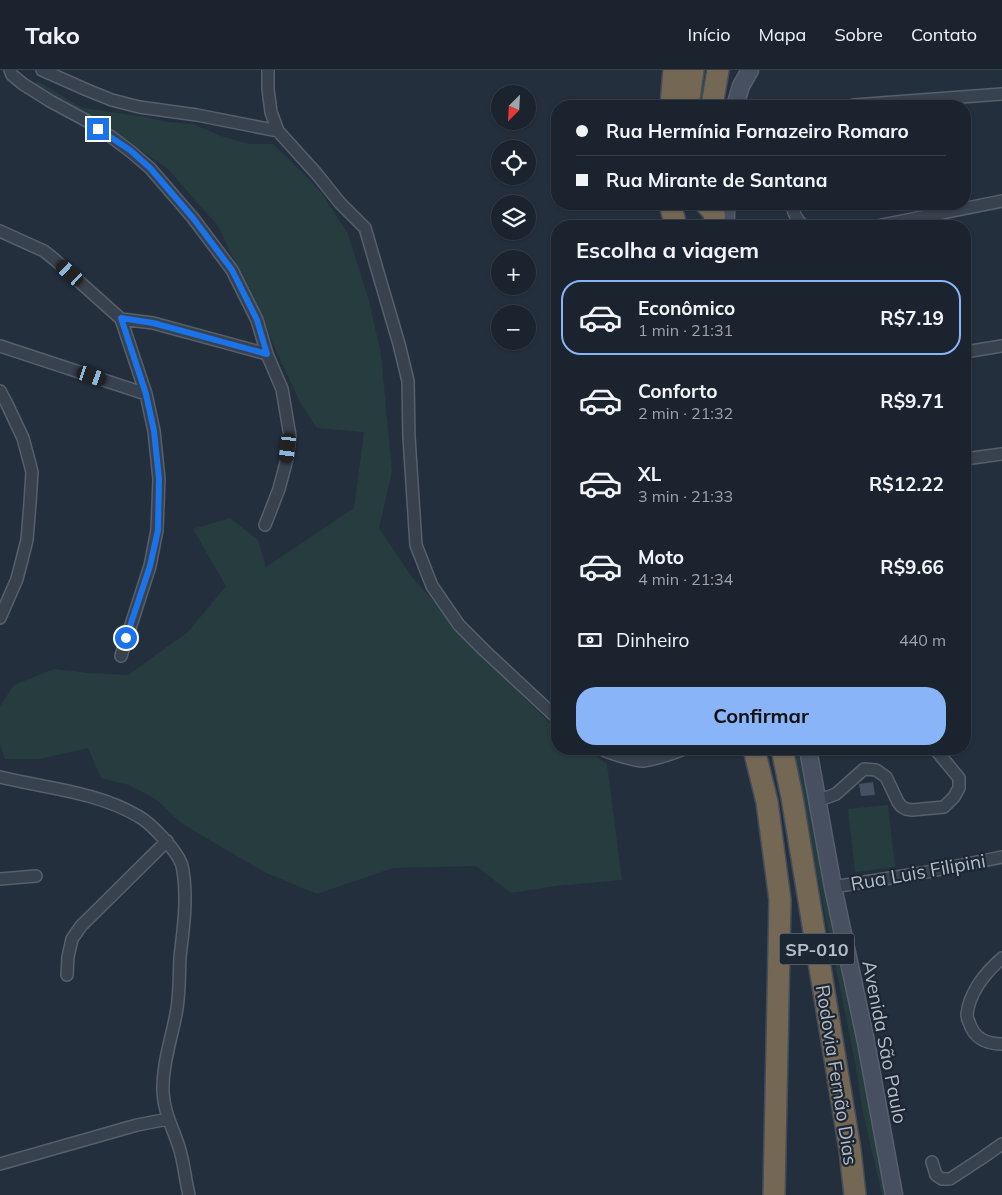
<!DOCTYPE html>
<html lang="pt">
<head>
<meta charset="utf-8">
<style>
  body { margin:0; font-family:Mulish,sans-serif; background:#242b36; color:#f1f3f6; height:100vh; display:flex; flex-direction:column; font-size:19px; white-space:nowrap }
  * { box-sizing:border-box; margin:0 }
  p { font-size:16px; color:#a0a4aa }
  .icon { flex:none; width:28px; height:28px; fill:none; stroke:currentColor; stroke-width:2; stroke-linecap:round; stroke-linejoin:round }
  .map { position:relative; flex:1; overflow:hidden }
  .panel { position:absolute; left:551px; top:150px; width:420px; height:535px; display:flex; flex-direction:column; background:#1b232e; border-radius:20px; box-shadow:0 1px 4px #0004,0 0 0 1px #39404a }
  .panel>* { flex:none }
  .top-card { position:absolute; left:551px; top:30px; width:420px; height:110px; border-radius:20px; box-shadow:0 1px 4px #0004,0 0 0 1px #39404a; display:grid; align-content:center; height:110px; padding:0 25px; background:#1b232e }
  .needle { width:32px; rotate:204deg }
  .buttons { position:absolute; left:491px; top:15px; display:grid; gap:10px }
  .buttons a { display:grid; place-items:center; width:45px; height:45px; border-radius:50%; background:#1b232e; box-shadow:0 1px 4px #0004,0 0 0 1px #39404a; font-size:25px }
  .end { position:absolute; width:22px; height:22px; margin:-11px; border:6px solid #1a73e8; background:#fff; box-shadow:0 0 0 2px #fff }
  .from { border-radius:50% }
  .car { position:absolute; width:15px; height:30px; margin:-15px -8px; border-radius:6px; box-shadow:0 0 4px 1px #0007; background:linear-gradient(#222 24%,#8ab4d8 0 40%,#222 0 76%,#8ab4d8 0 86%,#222 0) }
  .top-card b { display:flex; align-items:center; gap:18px; height:48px; font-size:19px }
  .top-card b+b { border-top:1px solid #39404a }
  .top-card i { width:12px; height:12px; background:#f1f3f6 }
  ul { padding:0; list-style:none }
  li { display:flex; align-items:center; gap:15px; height:75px; margin:0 10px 8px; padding:0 15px; border:2px solid transparent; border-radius:20px }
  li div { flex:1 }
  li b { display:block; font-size:19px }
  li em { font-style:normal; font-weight:700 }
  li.on { border-color:#8ab4f8 }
  li>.icon { width:45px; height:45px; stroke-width:1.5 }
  h2 { padding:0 25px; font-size:22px; line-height:60px }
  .pay { display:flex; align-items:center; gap:12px; height:55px; padding:0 25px; font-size:19px }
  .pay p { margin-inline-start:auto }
  .action { display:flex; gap:10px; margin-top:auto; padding:10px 25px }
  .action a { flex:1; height:58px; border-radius:20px; background:#8ab4f8; color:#111; font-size:20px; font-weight:700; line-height:58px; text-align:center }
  header { display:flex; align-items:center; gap:30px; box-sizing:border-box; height:70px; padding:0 25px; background:#1b232e; border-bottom:1px solid #39404a }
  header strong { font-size:24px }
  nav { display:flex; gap:28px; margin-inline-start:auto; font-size:18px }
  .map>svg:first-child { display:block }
  .green { fill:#263c3f }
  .building { fill:#455162 }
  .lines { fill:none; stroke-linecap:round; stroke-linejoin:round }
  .street-casing { stroke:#565f6c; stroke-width:14 }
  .secondary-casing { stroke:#565f6c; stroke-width:19 }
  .highway-casing { stroke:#434c59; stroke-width:24 }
  .street { stroke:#38414e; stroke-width:11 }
  .secondary { stroke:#465061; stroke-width:16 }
  .highway { stroke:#746855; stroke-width:21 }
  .route { stroke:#1a73e8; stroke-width:6 }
  .labels { text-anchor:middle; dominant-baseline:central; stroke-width:4.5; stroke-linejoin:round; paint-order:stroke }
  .shield { fill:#1d2633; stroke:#878f9c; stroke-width:1 }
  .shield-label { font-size:18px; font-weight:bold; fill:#b4bcc9 }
  .street-label { font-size:19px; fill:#b4bcc9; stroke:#1d2633 }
</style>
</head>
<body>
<header>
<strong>Tako</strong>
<nav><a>Início</a><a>Mapa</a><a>Sobre</a><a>Contato</a></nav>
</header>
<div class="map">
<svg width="1002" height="1125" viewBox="0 0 1002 1125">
  <rect width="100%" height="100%" fill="#242f3e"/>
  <path class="green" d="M 39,12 L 82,38 L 146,47 L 167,52 L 193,54 L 221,66 L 249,74 L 273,74 L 286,86 L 321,122 L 348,164 L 369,231 L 381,284 L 392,402 L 379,458 L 412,507 L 486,590 L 551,654 L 557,658 L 558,679 L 586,679 L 607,694 L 622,810 L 555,816 L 511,823 L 476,796 L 393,798 L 317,824 L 264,802 L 181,753 L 157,730 L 129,715 L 101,708 L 88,678 L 40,689 L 5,689 L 0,674 L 0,636 L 14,615 L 54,599 L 88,603 L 128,605 L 188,562 L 226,516 L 193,459 L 230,448 L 258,470 L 266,497 L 354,438 L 364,362 L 317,358 L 300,332 L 218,156 L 168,99 L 120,66 L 65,35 L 32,13 Z
    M 792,679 L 800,679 L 887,1125 L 882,1125 L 862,1038 L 857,1003 L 851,972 L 828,860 L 801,720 Z
    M 888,735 L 895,797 L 855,802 L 848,739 Z"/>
  <path class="building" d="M 873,712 L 875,725 L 861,726 L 859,714 Z"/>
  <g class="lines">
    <defs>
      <path id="street" d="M 10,0 L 12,5 L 23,14 L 50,31 L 87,51 L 110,66 L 130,81 L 150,98 L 193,148 L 232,200 L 257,250 L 267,284 L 282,319 L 290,366 L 287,389 L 279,419 L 265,455
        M 42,0 L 87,20 L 112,30 L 139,37 L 197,45 L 278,61
        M 268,0 L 268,19 L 271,42 L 278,61 L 316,103 L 340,133 L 365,158 L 399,274 L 408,311 L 409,367 L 416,475 L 432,516 L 459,555 L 486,582 L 558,649
        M 850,36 L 854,35 L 1002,24
        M 792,134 C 793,142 797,151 804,156
        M 877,156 L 1002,131
        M 0,161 L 44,181 L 54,189 L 121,249 L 146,324 L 154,361 L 159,409 L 157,460 L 150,496 L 121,586
        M 121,249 L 153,253 L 267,284
        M 0,276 L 146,324
        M 965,282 L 1002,276
        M 0,321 L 6,332 L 23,368 L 32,402 L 30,433 L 27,470 L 17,509 L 0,548
        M 965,389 L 1002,384
        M 601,679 C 608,683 635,691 643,691 C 654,690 671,684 682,680 L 683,679
        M 0,707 C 46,718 97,722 138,746 C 151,753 176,780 181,793 C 183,797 183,803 184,808 C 187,835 183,861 180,887 C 179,906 180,925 176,944 C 171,970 162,996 163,1022 C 164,1043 173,1058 179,1077 C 184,1092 185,1109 189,1125
        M 817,731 L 836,724 L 864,699 L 876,700 L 886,707 L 898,732 L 901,736 L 906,739 L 912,740 L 944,737 L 954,727 L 959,718 L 959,708 L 935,679
        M 0,809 L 36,806
        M 833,817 L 922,803 L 1002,787
        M 1002,888 C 993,896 985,904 978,915 C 973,923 968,935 967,944 C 967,947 968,950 969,952 C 974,968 985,974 1002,974
        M 67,905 L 68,887 L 72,869 L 81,856 L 167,771
        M 932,1092 L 936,1105 L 942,1109 L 950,1109 L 982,1088 L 1002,1074
        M 0,1094 L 137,1055 L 168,1049"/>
      <path id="secondary" d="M 735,36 L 741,16 L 750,0
        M 726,156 L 726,134
        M 808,679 L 833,817 L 866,972 L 894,1125"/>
      <path id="highway" d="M 671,36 L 674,0
        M 688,36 L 693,0
        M 712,36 L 718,0
        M 670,134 L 676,156
        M 706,134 L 714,142 L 715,156
        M 754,679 L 767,732 L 780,830 L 774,1125
        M 782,679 L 792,727 L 850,1080 L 855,1125"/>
    </defs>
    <use href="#street" class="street-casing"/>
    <use href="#secondary" class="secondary-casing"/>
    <use href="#highway" class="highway-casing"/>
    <use href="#street" class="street"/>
    <use href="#secondary" class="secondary"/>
    <use href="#highway" class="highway"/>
  </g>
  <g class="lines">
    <path class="route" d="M 98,59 L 130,80 L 150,98 L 193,148 L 232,200 L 257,250 L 267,284 L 153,253 L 121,248 L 146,324 L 154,361 L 159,409 L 158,460 L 150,496 L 126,568"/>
  </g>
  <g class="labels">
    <rect class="shield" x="779.5" y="863.5" width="75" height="31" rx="4"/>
    <g class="shield-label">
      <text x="817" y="879">SP-010</text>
    </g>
    <g class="street-label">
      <text transform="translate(918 802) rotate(-10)">Rua Luis Filipini</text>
      <text transform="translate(885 972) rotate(79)">Avenida São Paulo</text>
      <text transform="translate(837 1005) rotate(81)">Rodovia Fernão Dias</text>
    </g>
  </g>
</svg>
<div class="buttons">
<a><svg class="needle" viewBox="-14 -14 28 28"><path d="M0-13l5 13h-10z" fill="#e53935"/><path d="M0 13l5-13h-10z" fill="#a0a4aa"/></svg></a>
<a><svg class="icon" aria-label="locate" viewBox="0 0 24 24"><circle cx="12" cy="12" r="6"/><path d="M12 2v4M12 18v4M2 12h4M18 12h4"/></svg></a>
<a><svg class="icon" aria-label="layers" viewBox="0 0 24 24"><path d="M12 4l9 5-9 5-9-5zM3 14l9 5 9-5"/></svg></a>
<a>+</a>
<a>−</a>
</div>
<i class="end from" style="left:126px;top:568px"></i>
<i class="end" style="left:98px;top:59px"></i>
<i class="car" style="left:70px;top:203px;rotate:312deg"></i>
<i class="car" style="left:92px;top:306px;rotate:109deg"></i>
<i class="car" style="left:288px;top:378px;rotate:187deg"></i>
<div class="top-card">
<b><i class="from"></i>Rua Hermínia Fornazeiro Romaro</b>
<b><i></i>Rua Mirante de Santana</b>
</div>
<section class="panel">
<h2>Escolha a viagem</h2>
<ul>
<li class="on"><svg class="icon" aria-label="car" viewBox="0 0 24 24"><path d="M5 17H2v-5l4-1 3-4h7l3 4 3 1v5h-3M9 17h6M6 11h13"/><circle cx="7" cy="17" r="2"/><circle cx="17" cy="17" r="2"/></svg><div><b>Econômico</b><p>1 min · 21:31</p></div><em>R$7.19</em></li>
<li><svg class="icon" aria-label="car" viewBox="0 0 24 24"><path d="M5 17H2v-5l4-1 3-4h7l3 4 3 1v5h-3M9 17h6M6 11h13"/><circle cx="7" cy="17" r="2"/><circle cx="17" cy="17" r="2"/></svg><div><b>Conforto</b><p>2 min · 21:32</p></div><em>R$9.71</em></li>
<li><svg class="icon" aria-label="car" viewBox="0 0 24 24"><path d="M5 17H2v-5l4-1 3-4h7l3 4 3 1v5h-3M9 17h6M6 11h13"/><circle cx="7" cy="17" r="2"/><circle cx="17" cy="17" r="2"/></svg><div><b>XL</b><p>3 min · 21:33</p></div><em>R$12.22</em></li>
<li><svg class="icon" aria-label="car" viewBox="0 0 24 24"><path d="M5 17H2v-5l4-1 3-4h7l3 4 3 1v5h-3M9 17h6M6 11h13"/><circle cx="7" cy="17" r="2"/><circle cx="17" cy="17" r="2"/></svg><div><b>Moto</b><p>4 min · 21:34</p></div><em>R$9.66</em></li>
</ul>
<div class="pay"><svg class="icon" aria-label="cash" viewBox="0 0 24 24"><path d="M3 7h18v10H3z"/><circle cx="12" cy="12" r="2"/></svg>Dinheiro<p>440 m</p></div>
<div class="action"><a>Confirmar</a></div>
</section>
</div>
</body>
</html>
